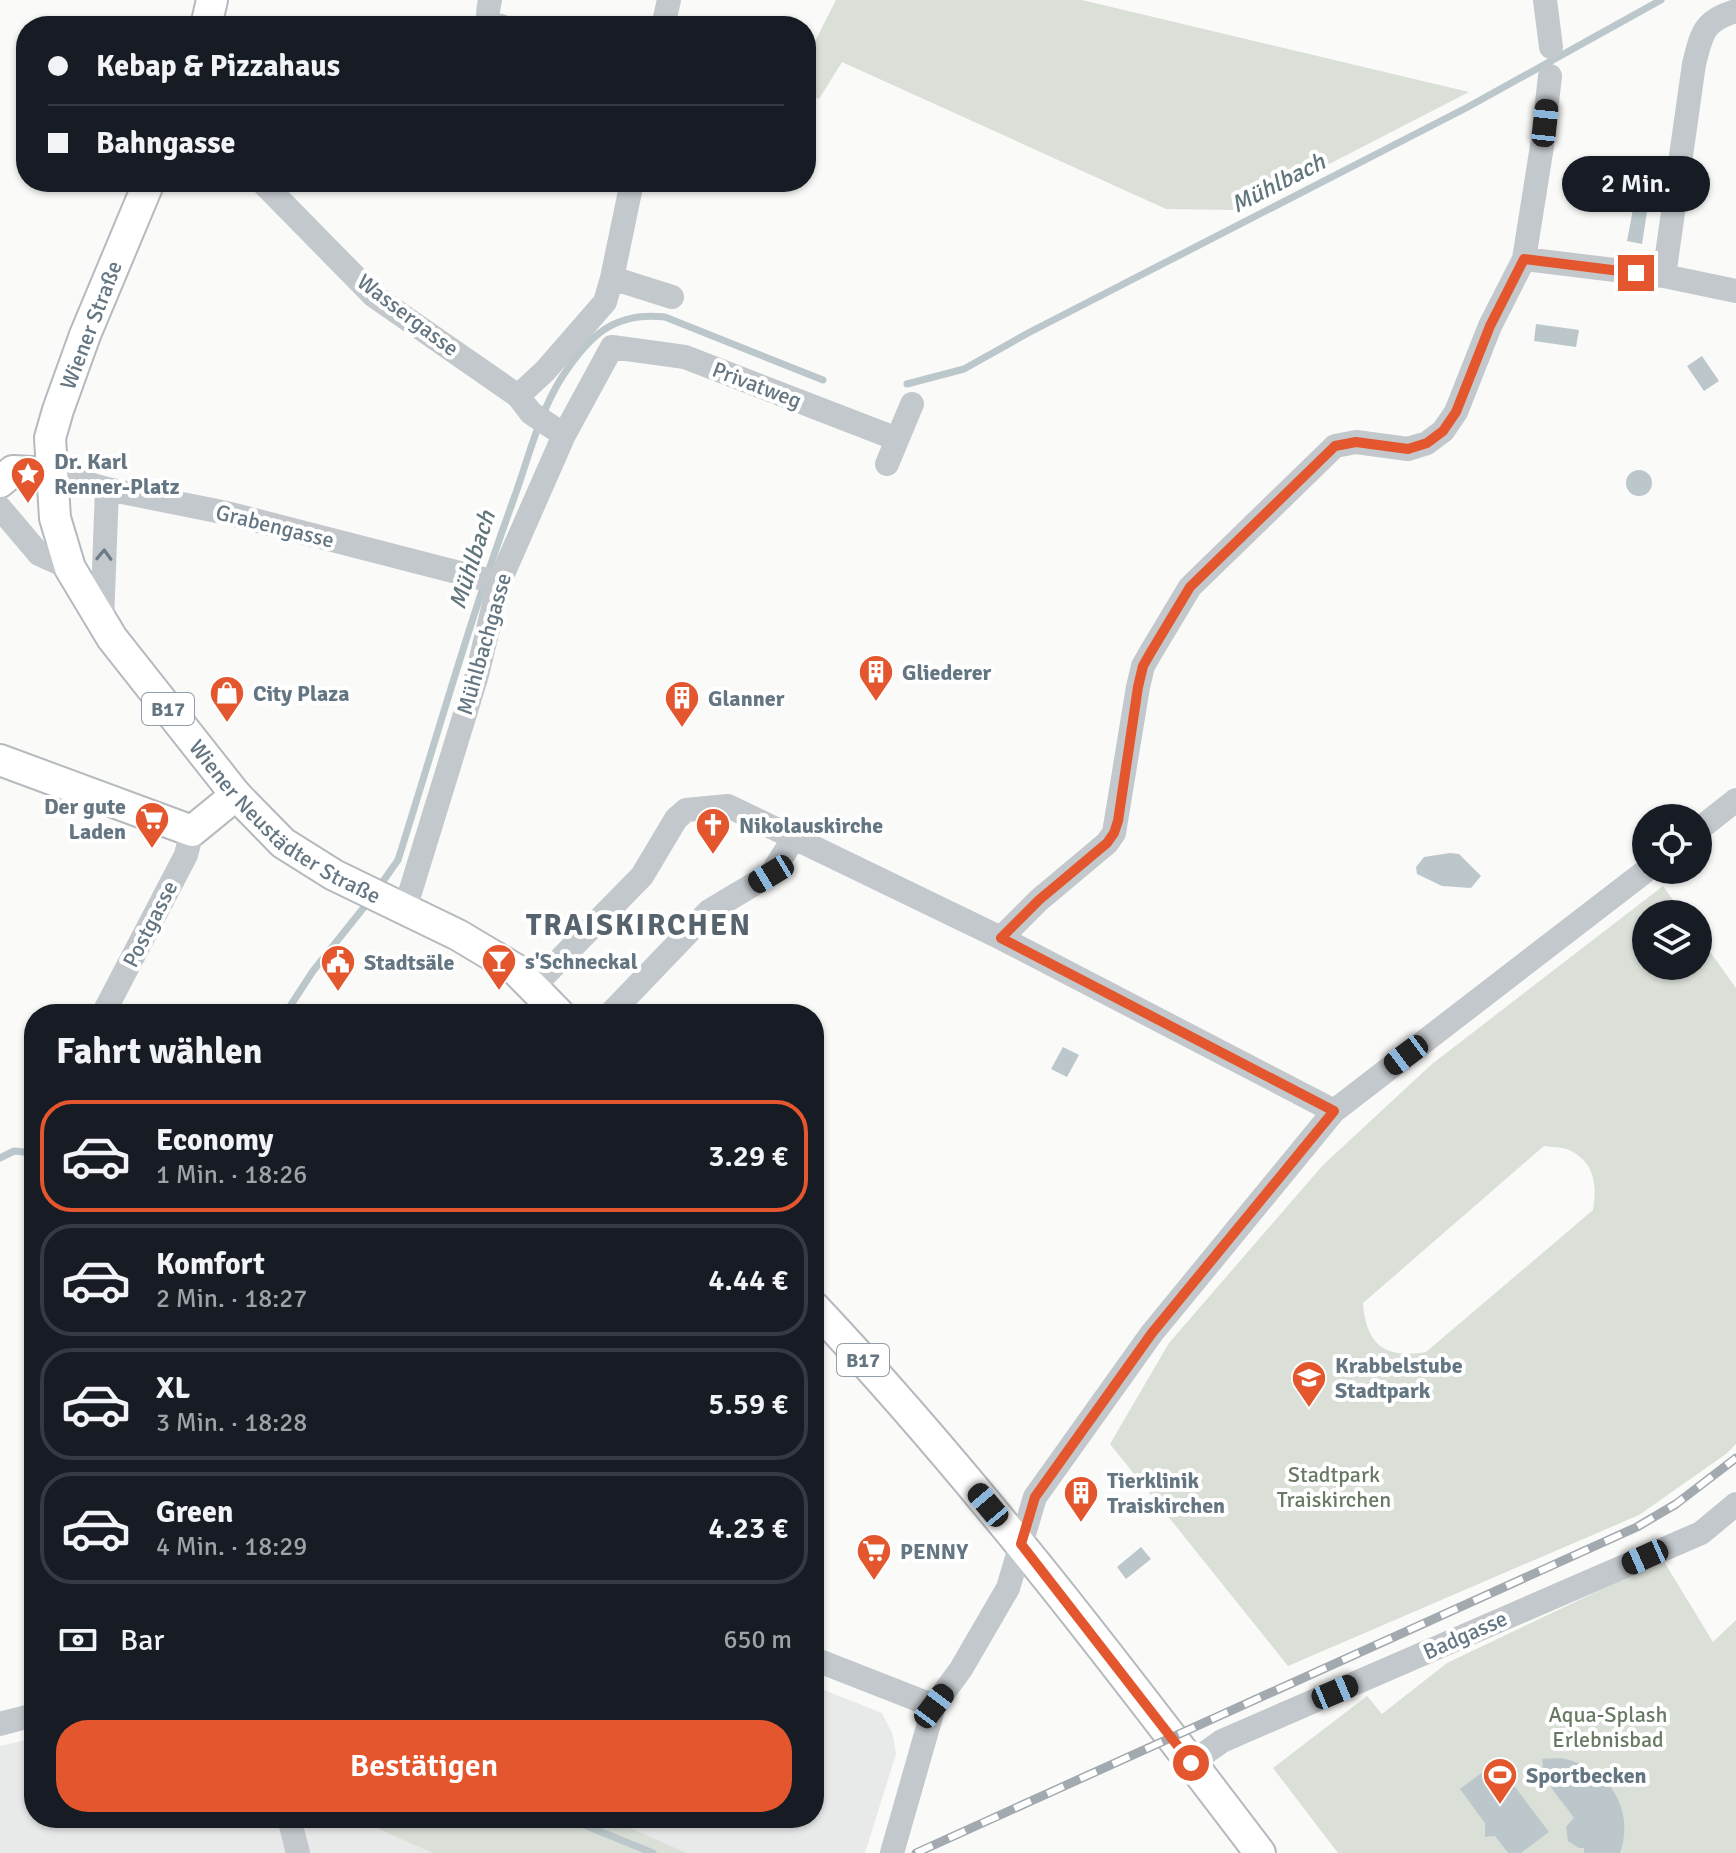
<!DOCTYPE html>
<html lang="de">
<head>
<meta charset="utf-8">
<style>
  body { margin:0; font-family:Signika,sans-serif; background:#20242c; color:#f1f3f6; height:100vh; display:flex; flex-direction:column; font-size:30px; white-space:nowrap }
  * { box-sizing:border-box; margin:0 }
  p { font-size:26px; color:#9ea1a6 }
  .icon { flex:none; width:44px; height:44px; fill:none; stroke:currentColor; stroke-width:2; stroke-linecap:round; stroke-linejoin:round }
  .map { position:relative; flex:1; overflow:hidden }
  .drawer { position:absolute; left:24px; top:1004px; width:800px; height:824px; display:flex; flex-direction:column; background:#171b24; border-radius:32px; box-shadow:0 2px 6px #0004 }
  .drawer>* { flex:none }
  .guide { position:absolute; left:16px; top:16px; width:800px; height:176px; border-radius:32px; box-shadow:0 2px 6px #0004; display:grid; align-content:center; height:176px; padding:0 32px; background:#171b24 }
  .fabs { position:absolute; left:1632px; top:804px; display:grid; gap:16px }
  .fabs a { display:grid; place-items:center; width:80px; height:80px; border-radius:50%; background:#171b24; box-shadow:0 2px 6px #0004; font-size:40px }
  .end { position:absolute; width:36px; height:36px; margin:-18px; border:10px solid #e4572e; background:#fff; box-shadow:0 0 0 4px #fff }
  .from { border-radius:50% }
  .bubble { position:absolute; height:56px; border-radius:28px; background:#171b24; box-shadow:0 2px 6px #0004; font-size:26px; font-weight:600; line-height:56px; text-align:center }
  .car { position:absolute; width:24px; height:48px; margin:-24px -12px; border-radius:10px; box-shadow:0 0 6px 2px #0007; background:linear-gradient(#222 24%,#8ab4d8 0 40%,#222 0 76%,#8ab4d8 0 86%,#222 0) }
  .guide b { display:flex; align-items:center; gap:28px; height:76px; font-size:30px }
  .guide b+b { border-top:2px solid #363941 }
  .guide i { width:20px; height:20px; background:#f1f3f6 }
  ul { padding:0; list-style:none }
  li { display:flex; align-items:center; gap:24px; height:112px; margin:0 16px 12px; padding:0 16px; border:4px solid #363941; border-radius:32px }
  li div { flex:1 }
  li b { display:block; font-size:30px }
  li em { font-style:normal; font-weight:600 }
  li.selected { border-color:#e4572e }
  li>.icon { width:72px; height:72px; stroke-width:1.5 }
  h2 { padding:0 32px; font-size:36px; line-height:96px }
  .pay { display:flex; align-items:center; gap:20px; height:88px; padding:0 32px; font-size:30px }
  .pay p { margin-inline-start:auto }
  .primary-button { display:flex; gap:16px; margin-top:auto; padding:16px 32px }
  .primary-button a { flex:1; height:92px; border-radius:32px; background:#e4572e; color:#fff; font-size:32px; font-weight:600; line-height:92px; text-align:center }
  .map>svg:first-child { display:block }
  .built { fill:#e8e9e9 }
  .green { fill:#dadfd7; fill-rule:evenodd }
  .water { fill:#bbc7cb }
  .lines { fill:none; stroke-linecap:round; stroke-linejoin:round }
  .stream { stroke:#bbc7cb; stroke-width:7 }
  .major-casing { stroke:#b5babe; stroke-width:34 }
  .minor { stroke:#c3c8cc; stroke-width:24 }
  .major { stroke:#fff; stroke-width:30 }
  .rail-casing { stroke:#a2aab0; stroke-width:9 }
  .rail { stroke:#fff; stroke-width:6; stroke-dasharray:18; stroke-linecap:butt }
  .oneway { stroke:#6a7a87 }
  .route { stroke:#e4572e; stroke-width:10 }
  .labels { text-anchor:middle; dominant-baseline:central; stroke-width:8; stroke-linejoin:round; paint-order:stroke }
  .shield { fill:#fff; stroke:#939fa8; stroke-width:2 }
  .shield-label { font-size:20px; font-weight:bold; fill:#657683 }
  .street-label { font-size:22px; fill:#657683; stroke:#fff }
  .poi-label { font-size:22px; font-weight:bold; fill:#657683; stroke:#fff; text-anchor:start }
  .park-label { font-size:22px; fill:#687a64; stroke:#fff }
  .water-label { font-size:24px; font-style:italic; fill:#60757c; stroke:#fff }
  .district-label { font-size:30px; font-weight:bold; letter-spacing:2px; fill:#57646e; stroke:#fff }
</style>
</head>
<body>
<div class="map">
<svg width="1736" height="1853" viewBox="0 0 1736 1853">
  <rect width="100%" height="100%" fill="#fafaf8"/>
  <path class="built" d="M 814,1686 L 882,1713 L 893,1735 L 896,1754 L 865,1853 L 0,1853 L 0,1746 L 34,1738 L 34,1818 L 814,1818 Z"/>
  <path class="green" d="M 836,0 L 1082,0 L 1469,92 L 1240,210 L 1166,209 L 842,62 L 819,99 L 806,95 L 806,59 Z
    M 1663,886 L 1683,914 L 1646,914 L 1646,966 L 1698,966 L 1698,935 L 1736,988 L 1736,1444 L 1726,1454 L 1639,1515 L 1288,1666 L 1110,1444 L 1169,1343 L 1323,1165 L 1432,1064 ZM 1544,1146 C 1552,1147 1563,1147 1569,1150 C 1595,1162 1597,1185 1593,1210 L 1426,1352 C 1385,1359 1366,1345 1363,1303 Z
    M 1663,1560 L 1713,1642 L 1736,1620 L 1736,1853 L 1338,1853 L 1273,1768 L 1367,1696 L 1382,1714 L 1447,1663 Z
    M 354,1818 L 608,1818 L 686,1853 L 433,1853 Z"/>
  <path class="water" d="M 1633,209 L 1647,212 L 1642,244 L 1627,241 Z
    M 1536,324 L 1579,330 L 1576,347 L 1534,341 Z
    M 1702,356 L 1719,381 L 1704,391 L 1687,366 Z
    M1626 483a13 13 0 1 1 26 0a13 13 0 1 1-26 0Z
    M 1450,853 L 1459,854 L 1481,876 L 1471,888 L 1442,886 L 1417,874 L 1416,867 L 1424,857 Z
    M 1063,1047 L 1079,1055 L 1067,1077 L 1051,1069 Z
    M 1141,1547 L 1151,1559 L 1126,1579 L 1117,1567 Z
    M 1560,1758 C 1606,1765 1636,1807 1620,1853 L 1584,1853 L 1584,1848 L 1579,1848 L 1568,1841 L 1566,1827 L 1574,1818 C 1560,1797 1544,1786 1542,1759 Z
    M 1496,1762 L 1549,1832 L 1521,1853 L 1508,1853 L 1495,1836 L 1485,1837 L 1485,1823 L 1460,1789 Z"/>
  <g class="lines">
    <path class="stream" d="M 907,384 L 964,369 L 1030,332 L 1466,108 L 1661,0
      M 379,887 L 398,860 C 436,740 470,619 513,501 C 528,460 539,413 562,377 C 589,336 614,311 665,317 L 823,380
      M 285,1014 L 313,971 L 369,901
      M 0,1158 L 14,1151 L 34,1153
      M 567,1818 L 653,1853"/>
    <defs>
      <g id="major">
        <path d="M 206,26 L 212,0"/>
        <path id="s1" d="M 149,182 L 85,335 L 58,410 L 50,438 L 55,518 L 70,568 L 112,638 L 236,795 L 283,843 L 334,875 L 458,935 L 515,969 L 559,1014"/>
        <path d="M 0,482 L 13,471 L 51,473"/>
        <path d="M 0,760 L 192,831 L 236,795"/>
        <path d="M 814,1307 C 975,1478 1118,1666 1260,1853"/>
      </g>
    </defs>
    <use href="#major" class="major-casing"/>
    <path class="minor" d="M 490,0 C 487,14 485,23 501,26
      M 1545,0 L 1551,47
      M 663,26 L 669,0
      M 262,182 L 374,296 L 518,396 L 531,413 L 564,435
      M 1524,259 L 1542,146 L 1550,76
      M 1664,276 L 1694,64 C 1702,33 1703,21 1736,11
      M 612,278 L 632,182
      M 518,396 L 545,371 L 605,302 L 612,278 L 672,297
      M 887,464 L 912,404
      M 51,473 L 107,489 L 227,513 L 499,583
      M 0,508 L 39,554 L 70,568
      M 102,621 L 107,489
      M 1698,830 L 1736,800
      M 405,909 L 477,675 L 499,583 L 564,435 L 612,347 L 685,357 L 897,439
      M 1001,938 L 1039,900 L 1107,843 L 1114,833 L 1138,687 L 1143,666 L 1151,652 L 1190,587 L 1335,446 L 1356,442 L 1408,449 L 1427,443 L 1443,431 L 1456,412 L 1490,326 L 1524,259 L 1664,276 L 1736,291
      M 533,987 L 642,876 L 676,819 L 686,810 L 728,806 L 1001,938 L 1334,1111
      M 103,1014 L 186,855 L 192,831
      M 610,1014 L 709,911 L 771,874 L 794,838
      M 814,1659 L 934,1706
      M 0,1724 L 34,1715
      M 1191,1763 L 1222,1741 L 1701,1533 L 1736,1504
      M 289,1818 L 298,1853
      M 892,1853 L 934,1706 L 961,1669 L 1008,1588 L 1035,1497 L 1152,1333 L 1334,1111 L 1647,870"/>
    <use href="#major" class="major"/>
    <defs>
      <path id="rail" d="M 916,1853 L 1637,1527 L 1676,1504 L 1736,1458"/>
    </defs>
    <use href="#rail" class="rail-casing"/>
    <use href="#rail" class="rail"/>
  </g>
  <defs><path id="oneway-chevron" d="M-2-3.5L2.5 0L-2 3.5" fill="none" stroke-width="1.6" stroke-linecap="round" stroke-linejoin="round" transform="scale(2)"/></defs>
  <use class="oneway" href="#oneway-chevron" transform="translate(104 555) rotate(-88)"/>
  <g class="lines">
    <path class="route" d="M 1191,1763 L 1021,1544 L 1035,1497 L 1152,1333 L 1334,1111 L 1001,938 L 1039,900 L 1107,843 L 1114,833 L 1118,821 L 1138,687 L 1143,666 L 1151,652 L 1190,587 L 1335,446 L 1356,442 L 1408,449 L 1427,443 L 1443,431 L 1456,412 L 1490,326 L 1524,259 L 1636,273"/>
  </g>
  <defs>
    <symbol id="sight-pin" viewBox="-11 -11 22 30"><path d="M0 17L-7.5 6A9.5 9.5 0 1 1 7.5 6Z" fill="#e4572e" stroke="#fff"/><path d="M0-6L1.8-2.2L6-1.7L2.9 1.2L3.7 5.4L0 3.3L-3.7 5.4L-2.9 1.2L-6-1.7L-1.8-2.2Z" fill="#fff"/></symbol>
    <symbol id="building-pin" viewBox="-11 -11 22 30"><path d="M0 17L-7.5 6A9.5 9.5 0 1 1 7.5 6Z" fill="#e4572e" stroke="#fff"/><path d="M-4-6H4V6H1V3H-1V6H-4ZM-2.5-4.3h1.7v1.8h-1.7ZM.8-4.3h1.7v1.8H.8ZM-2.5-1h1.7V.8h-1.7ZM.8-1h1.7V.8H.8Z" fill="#fff"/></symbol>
    <symbol id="shop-pin" viewBox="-11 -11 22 30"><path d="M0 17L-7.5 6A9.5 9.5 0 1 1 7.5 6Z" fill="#e4572e" stroke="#fff"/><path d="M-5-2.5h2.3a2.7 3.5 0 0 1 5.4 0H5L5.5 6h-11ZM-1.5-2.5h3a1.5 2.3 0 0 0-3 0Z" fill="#fff"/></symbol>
    <symbol id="supermarket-pin" viewBox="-11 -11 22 30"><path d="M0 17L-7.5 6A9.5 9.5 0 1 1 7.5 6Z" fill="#e4572e" stroke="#fff"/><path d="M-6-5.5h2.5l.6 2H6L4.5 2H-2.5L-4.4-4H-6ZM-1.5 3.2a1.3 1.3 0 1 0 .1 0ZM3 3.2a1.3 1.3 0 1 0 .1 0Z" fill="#fff"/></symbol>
    <symbol id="church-pin" viewBox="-11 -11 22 30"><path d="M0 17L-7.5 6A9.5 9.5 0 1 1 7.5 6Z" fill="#e4572e" stroke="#fff"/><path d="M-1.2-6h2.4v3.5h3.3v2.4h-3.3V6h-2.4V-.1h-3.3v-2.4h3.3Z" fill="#fff"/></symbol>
    <symbol id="bar-pin" viewBox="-11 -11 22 30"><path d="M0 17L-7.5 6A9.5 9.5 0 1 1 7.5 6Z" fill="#e4572e" stroke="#fff"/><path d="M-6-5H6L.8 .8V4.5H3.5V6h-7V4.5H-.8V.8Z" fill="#fff"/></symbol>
    <symbol id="civic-pin" viewBox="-11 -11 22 30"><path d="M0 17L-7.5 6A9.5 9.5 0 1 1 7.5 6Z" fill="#e4572e" stroke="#fff"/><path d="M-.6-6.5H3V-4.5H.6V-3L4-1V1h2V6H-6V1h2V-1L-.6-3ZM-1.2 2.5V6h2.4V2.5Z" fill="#fff"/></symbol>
    <symbol id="school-pin" viewBox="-11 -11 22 30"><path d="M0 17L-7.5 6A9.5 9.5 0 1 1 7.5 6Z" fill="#e4572e" stroke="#fff"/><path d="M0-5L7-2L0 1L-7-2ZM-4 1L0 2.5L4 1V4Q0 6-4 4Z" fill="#fff"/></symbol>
    <symbol id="stadium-pin" viewBox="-11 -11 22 30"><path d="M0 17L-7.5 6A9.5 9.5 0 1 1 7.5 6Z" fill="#e4572e" stroke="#fff"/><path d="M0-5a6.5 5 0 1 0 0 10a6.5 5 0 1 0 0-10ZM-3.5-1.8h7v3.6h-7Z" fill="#fff"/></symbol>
  </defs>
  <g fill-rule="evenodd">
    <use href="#sight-pin" x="8" y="454" width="40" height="54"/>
    <use href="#building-pin" x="856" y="652" width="40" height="54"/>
    <use href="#shop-pin" x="207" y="673" width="40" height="54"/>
    <use href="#building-pin" x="662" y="678" width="40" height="54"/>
    <use href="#supermarket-pin" x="132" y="799" width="40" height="54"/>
    <use href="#church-pin" x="693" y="805" width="40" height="54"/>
    <use href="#bar-pin" x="479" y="941" width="40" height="54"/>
    <use href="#civic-pin" x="318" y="942" width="40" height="54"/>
    <use href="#school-pin" x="1289" y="1358" width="40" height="54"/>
    <use href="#building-pin" x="1061" y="1473" width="40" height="54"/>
    <use href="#supermarket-pin" x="854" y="1531" width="40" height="54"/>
    <use href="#stadium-pin" x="1480" y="1755" width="40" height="54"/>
  </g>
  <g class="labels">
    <g class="shield">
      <rect x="142" y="693" width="52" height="32" rx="6"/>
      <rect x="837" y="1344" width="52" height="32" rx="6"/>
    </g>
    <g class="shield-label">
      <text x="168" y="709">B17</text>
      <text x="863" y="1360">B17</text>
    </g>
    <g class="street-label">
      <text transform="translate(408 315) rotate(37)">Wassergasse</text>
      <text transform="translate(91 325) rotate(-69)">Wiener Straße</text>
      <text transform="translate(757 385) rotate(21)">Privatweg</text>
      <text transform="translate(275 526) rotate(14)">Grabengasse</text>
      <text transform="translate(484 644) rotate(-74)">Mühlbachgasse</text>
      <text stroke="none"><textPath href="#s1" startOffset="744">Wiener Neustädter Straße</textPath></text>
      <text transform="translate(150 924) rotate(-63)">Postgasse</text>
      <text transform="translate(1465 1635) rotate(-24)">Badgasse</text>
    </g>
    <g class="poi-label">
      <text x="54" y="461">Dr. Karl<tspan x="54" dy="25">Renner-Platz</tspan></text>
      <text x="902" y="672">Gliederer</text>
      <text x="253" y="693">City Plaza</text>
      <text x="708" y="698">Glanner</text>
      <text x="126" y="806" text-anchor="end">Der gute<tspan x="126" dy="25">Laden</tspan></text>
      <text x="739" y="825">Nikolauskirche</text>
      <text x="525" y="961">s'Schneckal</text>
      <text x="364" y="962">Stadtsäle</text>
      <text x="1335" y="1365">Krabbelstube<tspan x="1335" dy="25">Stadtpark</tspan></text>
      <text x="1107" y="1480">Tierklinik<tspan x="1107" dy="25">Traiskirchen</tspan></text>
      <text x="900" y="1551">PENNY</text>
      <text x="1526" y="1775">Sportbecken</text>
    </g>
    <g class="park-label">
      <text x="1334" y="1474">Stadtpark<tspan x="1334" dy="25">Traiskirchen</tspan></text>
      <text x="1608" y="1714">Aqua-Splash<tspan x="1608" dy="25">Erlebnisbad</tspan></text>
    </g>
    <g class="water-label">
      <text transform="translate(1278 183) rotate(-27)">Mühlbach</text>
      <text transform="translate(472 560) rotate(-72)">Mühlbach</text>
    </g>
    <g class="district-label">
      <text x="639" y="925">TRAISKIRCHEN</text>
    </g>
  </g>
</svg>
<div class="fabs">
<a><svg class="icon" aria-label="locate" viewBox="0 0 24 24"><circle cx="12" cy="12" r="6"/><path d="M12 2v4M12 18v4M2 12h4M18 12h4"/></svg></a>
<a><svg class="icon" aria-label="layers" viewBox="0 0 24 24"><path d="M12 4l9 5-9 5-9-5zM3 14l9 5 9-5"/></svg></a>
</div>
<i class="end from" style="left:1191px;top:1763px"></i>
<i class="end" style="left:1636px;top:273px"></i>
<div class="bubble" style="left:1562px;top:156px;width:148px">2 Min.</div>
<i class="car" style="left:1545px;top:123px;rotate:6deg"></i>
<i class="car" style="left:771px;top:874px;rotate:239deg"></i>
<i class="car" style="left:1406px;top:1055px;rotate:233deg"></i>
<i class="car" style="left:988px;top:1505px;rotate:320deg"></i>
<i class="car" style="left:1645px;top:1557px;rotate:246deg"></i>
<i class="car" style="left:1335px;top:1692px;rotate:67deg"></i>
<i class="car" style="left:934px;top:1706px;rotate:37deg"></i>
<div class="guide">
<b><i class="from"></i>Kebap &amp; Pizzahaus</b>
<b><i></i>Bahngasse</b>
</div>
<section class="drawer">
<h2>Fahrt wählen</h2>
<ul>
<li class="selected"><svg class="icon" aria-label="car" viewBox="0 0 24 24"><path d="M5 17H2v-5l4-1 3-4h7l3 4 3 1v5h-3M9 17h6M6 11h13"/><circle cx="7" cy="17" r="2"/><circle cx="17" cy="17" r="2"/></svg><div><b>Economy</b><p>1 Min. · 18:26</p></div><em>3.29 €</em></li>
<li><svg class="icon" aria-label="car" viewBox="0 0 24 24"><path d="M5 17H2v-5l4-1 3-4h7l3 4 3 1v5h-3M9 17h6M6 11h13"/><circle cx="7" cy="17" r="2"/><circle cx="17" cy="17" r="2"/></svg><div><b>Komfort</b><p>2 Min. · 18:27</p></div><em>4.44 €</em></li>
<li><svg class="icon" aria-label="car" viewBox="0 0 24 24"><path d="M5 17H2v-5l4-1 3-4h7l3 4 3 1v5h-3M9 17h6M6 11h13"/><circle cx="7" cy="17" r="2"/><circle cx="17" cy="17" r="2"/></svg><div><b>XL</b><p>3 Min. · 18:28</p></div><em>5.59 €</em></li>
<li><svg class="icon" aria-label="car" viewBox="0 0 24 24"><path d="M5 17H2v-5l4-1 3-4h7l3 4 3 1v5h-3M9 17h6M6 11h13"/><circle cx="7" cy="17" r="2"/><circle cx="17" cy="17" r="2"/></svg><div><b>Green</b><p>4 Min. · 18:29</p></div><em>4.23 €</em></li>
</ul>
<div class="pay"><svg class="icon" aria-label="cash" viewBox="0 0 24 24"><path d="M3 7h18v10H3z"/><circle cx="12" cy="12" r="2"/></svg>Bar<p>650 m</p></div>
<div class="primary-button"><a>Bestätigen</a></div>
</section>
</div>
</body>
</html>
